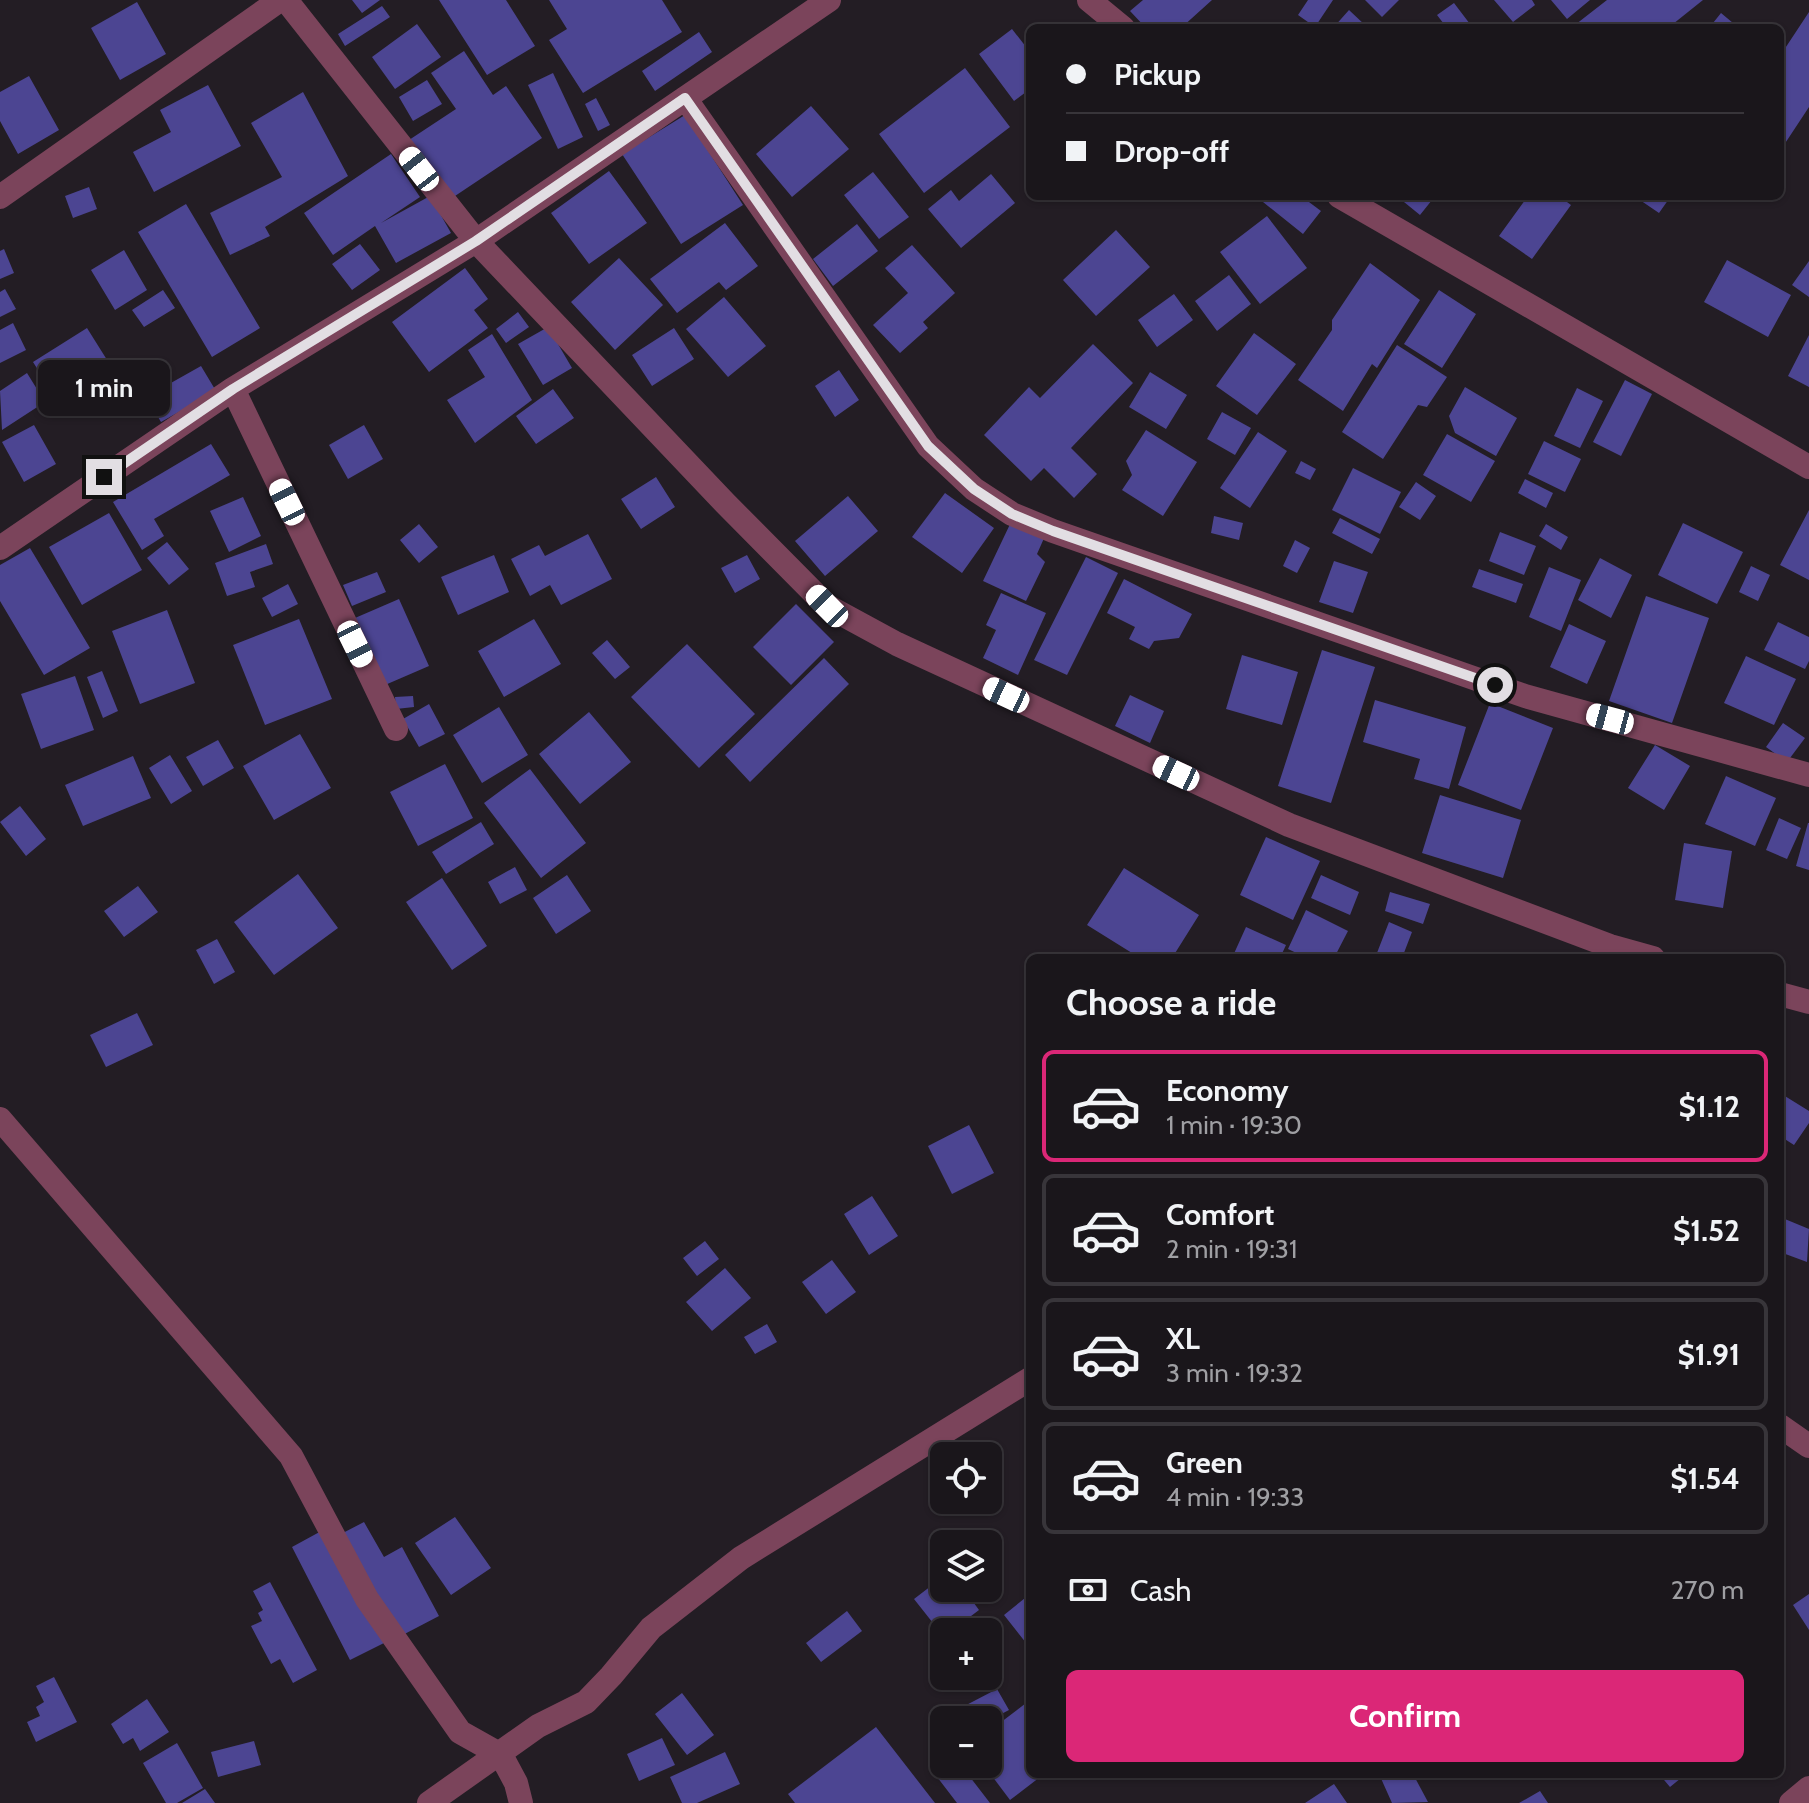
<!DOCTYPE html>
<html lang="en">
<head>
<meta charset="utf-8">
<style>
  body { margin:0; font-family:Cabin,sans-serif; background:#272328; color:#f1f3f6; height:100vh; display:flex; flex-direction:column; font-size:30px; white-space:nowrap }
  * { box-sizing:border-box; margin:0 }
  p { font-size:26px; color:#9f9fa3 }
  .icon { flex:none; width:44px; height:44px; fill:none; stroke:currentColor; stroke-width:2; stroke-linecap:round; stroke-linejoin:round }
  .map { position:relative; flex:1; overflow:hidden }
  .panel { position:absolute; left:1026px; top:954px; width:758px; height:824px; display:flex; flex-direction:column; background:#1a161b; border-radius:12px; box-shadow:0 2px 6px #0004,0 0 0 2px #38353a }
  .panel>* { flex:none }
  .hud { position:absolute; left:1026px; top:24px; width:758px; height:176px; border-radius:12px; box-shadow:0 2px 6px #0004,0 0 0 2px #38353a; display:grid; align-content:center; height:176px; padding:0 40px; background:#1a161b }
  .controls { position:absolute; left:930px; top:1442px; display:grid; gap:16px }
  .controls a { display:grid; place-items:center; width:72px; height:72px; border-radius:12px; background:#1a161b; box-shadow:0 2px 6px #0004,0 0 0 2px #38353a; font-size:40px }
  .end { position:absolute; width:36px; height:36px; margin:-18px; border:10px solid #e2dee3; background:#111; box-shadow:0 0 0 4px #111 }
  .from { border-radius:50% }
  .bubble { position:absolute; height:56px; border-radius:12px; background:#1a161b; box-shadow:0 2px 6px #0004,0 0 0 2px #38353a; font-size:26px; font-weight:700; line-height:56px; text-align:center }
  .car { position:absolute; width:24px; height:48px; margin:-24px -12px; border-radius:10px; box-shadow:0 0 6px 2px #0007; background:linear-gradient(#fff 24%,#345 0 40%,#fff 0 76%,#345 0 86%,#fff 0) }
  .hud b { display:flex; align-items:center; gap:28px; height:76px; font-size:30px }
  .hud b+b { border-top:2px solid #38353a }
  .hud i { width:20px; height:20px; background:#f1f3f6 }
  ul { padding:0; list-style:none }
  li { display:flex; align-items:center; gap:24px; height:112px; margin:0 16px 12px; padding:0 24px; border:4px solid #38353a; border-radius:12px }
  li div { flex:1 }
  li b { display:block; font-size:30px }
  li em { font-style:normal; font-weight:700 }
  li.selected { border-color:#db2777 }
  li>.icon { width:72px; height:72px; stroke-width:1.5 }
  h2 { padding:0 40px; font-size:36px; line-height:96px }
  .pay { display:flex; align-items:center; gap:20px; height:88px; padding:0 40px; font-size:30px }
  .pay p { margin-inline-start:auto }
  .action { display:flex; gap:16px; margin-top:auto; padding:16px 40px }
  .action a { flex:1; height:92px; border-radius:12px; background:#db2777; color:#fff; font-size:32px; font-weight:700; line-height:92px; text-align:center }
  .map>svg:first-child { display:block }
  .building { fill:#4c4592 }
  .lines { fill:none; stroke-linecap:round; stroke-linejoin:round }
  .street { stroke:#7b445b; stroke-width:24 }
  .route { stroke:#e2dee3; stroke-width:10 }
</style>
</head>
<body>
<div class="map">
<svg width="1809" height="1803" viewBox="0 0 1809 1803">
  <rect width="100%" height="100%" fill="#231d24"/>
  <path class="building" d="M 352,0 L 380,0 L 362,13 Z
    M 439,0 L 506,0 L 535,46 L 487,75 Z
    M 549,0 L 662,0 L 682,32 L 583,93 L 549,40 L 567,29 Z
    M 1143,0 L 1212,0 L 1181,28 L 1146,28 L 1130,11 Z
    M 1308,0 L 1333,0 L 1315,27 L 1298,15 Z
    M 1365,0 L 1399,0 L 1382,17 Z
    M 1494,0 L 1532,0 L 1535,5 L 1513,22 Z
    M 1551,0 L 1590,0 L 1567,19 Z
    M 1607,0 L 1703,0 L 1668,28 L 1571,28 Z
    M 137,2 L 166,54 L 120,80 L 91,28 Z
    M 1454,3 L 1473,28 L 1447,28 L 1437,15 Z
    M 382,6 L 390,17 L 345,46 L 338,34 Z
    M 1349,10 L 1366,26 L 1333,28 Z
    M 1809,12 L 1809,107 L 1780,151 L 1780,56 Z
    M 1721,13 L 1739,28 L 1709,28 Z
    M 417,24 L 441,57 L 395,89 L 372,57 Z
    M 1012,29 L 1030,52 L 1030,89 L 1014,101 L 979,54 Z
    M 699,32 L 712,52 L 655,91 L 642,71 Z
    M 464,51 L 493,95 L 506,86 L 542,138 L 449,200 L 409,140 L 456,109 L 431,73 Z
    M 965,68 L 1010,127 L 924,193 L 879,134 Z
    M 553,73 L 583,137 L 558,149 L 528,85 Z
    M 29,76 L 59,130 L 18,154 L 0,121 L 0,92 Z
    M 427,80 L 442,104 L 413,121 L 399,97 Z
    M 208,85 L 241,146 L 154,192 L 133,152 L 171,132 L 160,110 Z
    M 303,92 L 348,176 L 265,227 L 270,236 L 230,255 L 210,213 L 282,177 L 251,123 Z
    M 596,98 L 610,125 L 598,131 L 585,104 Z
    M 811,106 L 849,149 L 792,197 L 756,154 Z
    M 685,115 L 743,205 L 681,244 L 622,154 Z
    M 391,154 L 420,197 L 381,223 L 430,196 L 451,233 L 396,263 L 375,226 L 333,255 L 304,213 Z
    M 609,171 L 647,223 L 589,264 L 551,213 Z
    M 873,172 L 909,217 L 879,239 L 844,195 Z
    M 991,174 L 1015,203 L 961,248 L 928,209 L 951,190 L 959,201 Z
    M 89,187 L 97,209 L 73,218 L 65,196 Z
    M 1268,196 L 1301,196 L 1321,211 L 1303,234 L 1263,202 Z
    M 1409,196 L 1428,196 L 1432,200 L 1420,215 L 1404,202 Z
    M 1528,196 L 1559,196 L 1571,205 L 1532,259 L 1499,236 Z
    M 1634,196 L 1671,196 L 1659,213 Z
    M 186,204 L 260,328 L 212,357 L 138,232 Z
    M 1267,216 L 1307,268 L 1260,304 L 1220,252 Z
    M 725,223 L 758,266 L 726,290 L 719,282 L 677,313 L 650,279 Z
    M 857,224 L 878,251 L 833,286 L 813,259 Z
    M 1116,230 L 1150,267 L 1096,316 L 1063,280 Z
    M 360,244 L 380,270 L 352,290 L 332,264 Z
    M 912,245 L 955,293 L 923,322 L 928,328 L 900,353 L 873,325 L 908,293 L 885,268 Z
    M 4,249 L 14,273 L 0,279 L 0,251 Z
    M 124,250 L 147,290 L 115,310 L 91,270 Z
    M 619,258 L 663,305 L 615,350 L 571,302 Z
    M 1727,260 L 1791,295 L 1768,337 L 1704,302 Z
    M 1809,261 L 1809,297 L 1792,285 Z
    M 1370,263 L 1420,300 L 1377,368 L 1372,364 L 1343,411 L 1298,380 L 1332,330 L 1332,320 Z
    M 465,268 L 488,299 L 474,310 L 488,328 L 429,372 L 392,322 Z
    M 1229,275 L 1251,304 L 1217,331 L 1195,301 Z
    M 5,289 L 16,309 L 0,317 L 0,292 Z
    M 163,290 L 175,308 L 144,327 L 132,310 Z
    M 1439,290 L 1476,314 L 1442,368 L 1404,344 Z
    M 1174,294 L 1193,320 L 1157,347 L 1138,320 Z
    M 724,297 L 766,346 L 728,377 L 686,329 Z
    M 518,312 L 529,327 L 506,343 L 496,329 Z
    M 13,323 L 26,350 L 0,363 L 0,330 Z
    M 548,327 L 572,368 L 543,385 L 518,344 Z
    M 87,328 L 119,379 L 65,413 L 33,362 Z
    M 674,328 L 694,359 L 652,386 L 632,355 Z
    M 1254,333 L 1296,364 L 1257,415 L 1216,386 Z
    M 492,334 L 532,400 L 475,443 L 447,400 L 485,377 L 468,350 Z
    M 1809,335 L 1809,387 L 1788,376 Z
    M 1093,344 L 1133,383 L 1071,448 L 1097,474 L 1074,498 L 1044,468 L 1031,481 L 984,435 L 1029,387 L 1040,398 Z
    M 1397,345 L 1447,377 L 1427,407 L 1418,405 L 1383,459 L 1342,432 Z
    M 201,366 L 216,391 L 161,422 L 146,397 Z
    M 839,370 L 859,400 L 835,417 L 815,386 Z
    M 1150,372 L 1187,395 L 1166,429 L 1129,407 Z
    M 27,373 L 45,402 L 2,430 L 0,391 Z
    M 1625,380 L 1652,394 L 1621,456 L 1593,442 Z
    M 1465,387 L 1517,418 L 1496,456 L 1455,433 L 1449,416 Z
    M 1577,388 L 1603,401 L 1580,448 L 1554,436 Z
    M 553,389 L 574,418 L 536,444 L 516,416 Z
    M 1222,412 L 1251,428 L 1235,455 L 1207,439 Z
    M 34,425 L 56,464 L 24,482 L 2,442 Z
    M 364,425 L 383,459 L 348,479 L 329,445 Z
    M 1146,430 L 1197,462 L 1163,516 L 1122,490 L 1132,475 L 1126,461 Z
    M 1258,432 L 1287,451 L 1250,508 L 1220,488 Z
    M 1447,434 L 1495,461 L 1471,502 L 1423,475 Z
    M 1544,441 L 1581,459 L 1565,492 L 1528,474 Z
    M 211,444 L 230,475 L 154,519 L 164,536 L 142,550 L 113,502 Z
    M 1301,461 L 1316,469 L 1310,480 L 1295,473 Z
    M 1353,468 L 1401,492 L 1380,534 L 1332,510 Z
    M 656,477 L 675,507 L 641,529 L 621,499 Z
    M 1525,479 L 1553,493 L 1546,508 L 1518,493 Z
    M 1416,482 L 1436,496 L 1420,520 L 1399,507 Z
    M 945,493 L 994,528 L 962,573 L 912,537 Z
    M 848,496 L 878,531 L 825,576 L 795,541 Z
    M 243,497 L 261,536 L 229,552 L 210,511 Z
    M 1809,510 L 1809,580 L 1780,565 Z
    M 109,513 L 142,570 L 82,605 L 49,547 Z
    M 1214,516 L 1243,523 L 1239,540 L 1211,533 Z
    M 1340,518 L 1380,539 L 1372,554 L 1332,533 Z
    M 1012,520 L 1045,536 L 1037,554 L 1045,562 L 1026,601 L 983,581 Z
    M 1683,523 L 1743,552 L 1717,604 L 1658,575 Z
    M 419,524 L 438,547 L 419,563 L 400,540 Z
    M 1546,524 L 1568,537 L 1561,550 L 1539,536 Z
    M 1500,532 L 1536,546 L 1524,575 L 1489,561 Z
    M 588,534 L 612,579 L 561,605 L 550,585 L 530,596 L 511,559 L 539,545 L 545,556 Z
    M 1295,540 L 1310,548 L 1297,573 L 1283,566 Z
    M 167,542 L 189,569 L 169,585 L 147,558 Z
    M 266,544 L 273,564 L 250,572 L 255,587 L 227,596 L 215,563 Z
    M 30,548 L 90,648 L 44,675 L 0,601 L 0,565 Z
    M 494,555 L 509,592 L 458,615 L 441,577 Z
    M 747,555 L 760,579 L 735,593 L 721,568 Z
    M 1086,557 L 1118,573 L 1067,675 L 1034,660 Z
    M 1600,558 L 1632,575 L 1611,618 L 1578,600 Z
    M 1334,561 L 1368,572 L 1353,613 L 1319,602 Z
    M 1751,566 L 1770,575 L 1758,601 L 1739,592 Z
    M 1549,567 L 1581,580 L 1561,631 L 1529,617 Z
    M 1479,569 L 1523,584 L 1516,603 L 1472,587 Z
    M 377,572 L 386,592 L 352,606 L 343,585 Z
    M 1124,579 L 1192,614 L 1179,638 L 1154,641 L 1149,649 L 1129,639 L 1135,627 L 1107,613 Z
    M 288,584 L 298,604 L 272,617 L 262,598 Z
    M 1001,593 L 1046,613 L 1018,675 L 983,658 L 996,630 L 986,625 Z
    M 1646,596 L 1709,618 L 1672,723 L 1609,701 Z
    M 399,599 L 429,666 L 385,685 L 355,618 Z
    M 796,604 L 834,642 L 791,685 L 753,647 Z
    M 167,610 L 195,683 L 140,704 L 112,631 Z
    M 299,619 L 332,699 L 265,725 L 233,645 Z
    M 534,619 L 561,664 L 504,697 L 478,651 Z
    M 1778,622 L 1809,637 L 1809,661 L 1805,669 L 1764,650 Z
    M 1569,624 L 1606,641 L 1587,684 L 1550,667 Z
    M 607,640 L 630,667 L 615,679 L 592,653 Z
    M 687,644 L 755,714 L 699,768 L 631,697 Z
    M 1322,650 L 1375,667 L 1331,803 L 1278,786 Z
    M 1242,655 L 1298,672 L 1282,725 L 1226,709 Z
    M 1746,656 L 1796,679 L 1774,725 L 1724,703 Z
    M 824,658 L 849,684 L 750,782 L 725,755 Z
    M 102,671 L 118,711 L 103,718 L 87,677 Z
    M 75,676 L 94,730 L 41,749 L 21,694 Z
    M 1130,695 L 1164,711 L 1150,743 L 1115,726 Z
    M 413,696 L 414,707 L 396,709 L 395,697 Z
    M 1375,700 L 1466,727 L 1449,789 L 1414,779 L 1420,759 L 1363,742 Z
    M 1490,703 L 1553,728 L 1521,810 L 1458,785 Z
    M 429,704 L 445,734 L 419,747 L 403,719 Z
    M 499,707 L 528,755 L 482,783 L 453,735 Z
    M 589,712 L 631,762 L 580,804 L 539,754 Z
    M 1783,723 L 1805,738 L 1787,762 L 1766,747 Z
    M 300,734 L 331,788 L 274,820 L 243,766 Z
    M 218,740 L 234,768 L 203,786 L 186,757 Z
    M 1655,745 L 1690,766 L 1664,810 L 1628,788 Z
    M 170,755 L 192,791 L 171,804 L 149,768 Z
    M 133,756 L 151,798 L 83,826 L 65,785 Z
    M 445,764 L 473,818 L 418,846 L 390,792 Z
    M 530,769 L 586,843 L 541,878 L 484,803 Z
    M 1726,776 L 1776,798 L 1755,846 L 1705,824 Z
    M 1440,795 L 1521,820 L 1503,878 L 1422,853 Z
    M 20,806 L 46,839 L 26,856 L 0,822 Z
    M 1779,818 L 1801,828 L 1787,859 L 1766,850 Z
    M 481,822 L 494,844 L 446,874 L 432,852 Z
    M 1808,823 L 1809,823 L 1809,870 L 1796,866 Z
    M 1266,837 L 1320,861 L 1293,920 L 1240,895 Z
    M 1684,843 L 1732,851 L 1723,908 L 1675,900 Z
    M 515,867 L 527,890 L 500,904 L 488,882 Z
    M 1124,868 L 1199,915 L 1172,958 L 1140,958 L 1087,925 Z
    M 298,874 L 338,928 L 274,975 L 234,922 Z
    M 567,875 L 591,911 L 556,934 L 533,898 Z
    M 1321,875 L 1359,892 L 1350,915 L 1311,898 Z
    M 442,878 L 487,946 L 452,970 L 406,902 Z
    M 138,886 L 158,912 L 124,937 L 104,911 Z
    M 1390,892 L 1430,904 L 1423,924 L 1385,911 Z
    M 1306,910 L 1348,931 L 1334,958 L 1307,958 L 1288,949 Z
    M 1389,922 L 1412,932 L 1402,958 L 1375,958 Z
    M 1246,927 L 1286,945 L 1280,958 L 1232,958 Z
    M 217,939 L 235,972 L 214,984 L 196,950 Z
    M 137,1013 L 153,1045 L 106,1067 L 90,1035 Z
    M 1780,1093 L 1809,1111 L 1809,1123 L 1794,1145 L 1780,1136 Z
    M 969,1125 L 994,1173 L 952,1194 L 928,1146 Z
    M 872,1196 L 898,1236 L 869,1255 L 844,1214 Z
    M 1780,1217 L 1809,1229 L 1807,1262 L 1780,1252 Z
    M 705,1241 L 719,1259 L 697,1276 L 683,1258 Z
    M 832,1260 L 856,1292 L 826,1314 L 802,1282 Z
    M 725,1268 L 751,1298 L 712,1331 L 686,1302 Z
    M 767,1324 L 777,1342 L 755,1354 L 744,1337 Z
    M 455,1517 L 491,1568 L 451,1595 L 415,1543 Z
    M 364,1522 L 384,1557 L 402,1547 L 439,1616 L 395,1639 L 339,1535 Z
    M 325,1529 L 384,1643 L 350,1660 L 292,1547 Z
    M 944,1576 L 944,1588 L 963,1588 L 979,1610 L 950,1632 L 944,1632 L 944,1637 L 914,1599 Z
    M 270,1582 L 317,1670 L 293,1683 L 280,1659 L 271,1664 L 251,1626 L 262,1621 L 258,1613 L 263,1610 L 253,1591 Z
    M 1030,1594 L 1030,1648 L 1004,1615 Z
    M 1809,1594 L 1809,1630 L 1793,1605 Z
    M 847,1611 L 862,1631 L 821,1662 L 806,1643 Z
    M 54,1677 L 77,1722 L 36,1742 L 27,1722 L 40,1716 L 36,1707 L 44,1702 L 36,1686 Z
    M 997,1689 L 1009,1710 L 988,1721 L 955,1720 L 951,1713 Z
    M 682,1693 L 714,1735 L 687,1755 L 655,1714 Z
    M 147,1699 L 169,1732 L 140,1751 L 133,1738 L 123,1744 L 111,1724 Z
    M 1030,1700 L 1030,1774 L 1044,1774 L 1010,1800 L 983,1764 L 988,1764 L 988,1732 Z
    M 876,1727 L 935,1803 L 795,1803 L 788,1794 Z
    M 662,1738 L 675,1765 L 639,1781 L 627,1754 Z
    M 254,1741 L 261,1765 L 218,1777 L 211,1752 Z
    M 177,1743 L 203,1788 L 177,1803 L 166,1803 L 143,1763 Z
    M 725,1752 L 740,1784 L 697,1803 L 682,1803 L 670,1777 Z
    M 944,1759 L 944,1764 L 960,1764 L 990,1803 L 957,1803 L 931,1769 Z
    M 1379,1774 L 1413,1774 L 1428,1802 L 1392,1803 Z
    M 1659,1774 L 1686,1774 L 1670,1787 Z
    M 1334,1784 L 1347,1803 L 1305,1803 Z
    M 205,1789 L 215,1803 L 182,1803 Z
    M 1540,1791 L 1548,1803 L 1519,1803 Z"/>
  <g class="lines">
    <path class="street" d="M 286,0 L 476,241 L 725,503 L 827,606 L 897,644 L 1289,825 L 1610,946 L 1653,958
      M 1089,0 L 1123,28
      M 685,98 L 928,446 L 974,489 L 1012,514 L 1053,531 L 1525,696 L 1809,775
      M 1339,196 L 1809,467
      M 0,197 L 280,0
      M 233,389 L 396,729
      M 0,548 L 233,389 L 476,241 L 829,0
      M 1780,994 L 1809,1002
      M 0,1119 L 291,1456 L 367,1599 L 460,1732 L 501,1755 L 516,1783 L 521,1803
      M 1780,1426 L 1809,1446
      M 429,1803 L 538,1726 L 586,1702 L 611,1676 L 651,1628 L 741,1558 L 1030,1379
      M 1791,1803 L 1809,1788"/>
  </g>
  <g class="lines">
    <path class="route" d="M 104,477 L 233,389 L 476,241 L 685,98 L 928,446 L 974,489 L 1012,514 L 1053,531 L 1495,685"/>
  </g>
</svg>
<div class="controls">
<a><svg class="icon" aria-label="locate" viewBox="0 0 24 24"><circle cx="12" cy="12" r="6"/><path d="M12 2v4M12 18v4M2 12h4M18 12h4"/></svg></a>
<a><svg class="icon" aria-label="layers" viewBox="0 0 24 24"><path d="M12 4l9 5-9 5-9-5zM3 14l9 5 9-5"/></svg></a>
<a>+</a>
<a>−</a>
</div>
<i class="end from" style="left:1495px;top:685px"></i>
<i class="end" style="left:104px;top:477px"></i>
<div class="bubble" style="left:38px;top:360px;width:132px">1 min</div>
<i class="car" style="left:419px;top:169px;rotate:322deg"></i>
<i class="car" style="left:287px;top:502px;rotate:334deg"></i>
<i class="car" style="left:827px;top:606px;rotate:315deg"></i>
<i class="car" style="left:355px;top:644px;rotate:154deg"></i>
<i class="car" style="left:1006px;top:695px;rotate:295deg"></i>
<i class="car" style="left:1610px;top:719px;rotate:285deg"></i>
<i class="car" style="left:1176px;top:773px;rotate:295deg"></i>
<div class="hud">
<b><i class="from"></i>Pickup</b>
<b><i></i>Drop-off</b>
</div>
<section class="panel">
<h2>Choose a ride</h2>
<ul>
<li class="selected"><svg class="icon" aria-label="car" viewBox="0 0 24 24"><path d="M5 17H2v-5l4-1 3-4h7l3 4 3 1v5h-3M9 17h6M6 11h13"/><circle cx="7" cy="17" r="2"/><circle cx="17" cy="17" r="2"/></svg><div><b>Economy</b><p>1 min · 19:30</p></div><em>$1.12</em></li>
<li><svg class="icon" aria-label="car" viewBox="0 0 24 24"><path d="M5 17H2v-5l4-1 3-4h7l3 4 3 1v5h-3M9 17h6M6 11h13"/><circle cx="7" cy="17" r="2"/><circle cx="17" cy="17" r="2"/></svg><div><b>Comfort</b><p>2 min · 19:31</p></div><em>$1.52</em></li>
<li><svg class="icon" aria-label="car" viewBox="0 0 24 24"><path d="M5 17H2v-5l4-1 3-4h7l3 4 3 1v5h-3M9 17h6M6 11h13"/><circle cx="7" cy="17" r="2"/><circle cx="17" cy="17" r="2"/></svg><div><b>XL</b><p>3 min · 19:32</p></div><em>$1.91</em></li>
<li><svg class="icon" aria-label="car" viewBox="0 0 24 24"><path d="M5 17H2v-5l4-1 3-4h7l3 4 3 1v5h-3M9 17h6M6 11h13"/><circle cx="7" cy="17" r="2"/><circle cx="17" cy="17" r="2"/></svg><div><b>Green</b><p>4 min · 19:33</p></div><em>$1.54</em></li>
</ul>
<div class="pay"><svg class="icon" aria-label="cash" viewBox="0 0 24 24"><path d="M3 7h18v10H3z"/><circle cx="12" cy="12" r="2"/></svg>Cash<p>270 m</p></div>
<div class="action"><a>Confirm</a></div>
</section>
</div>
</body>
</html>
